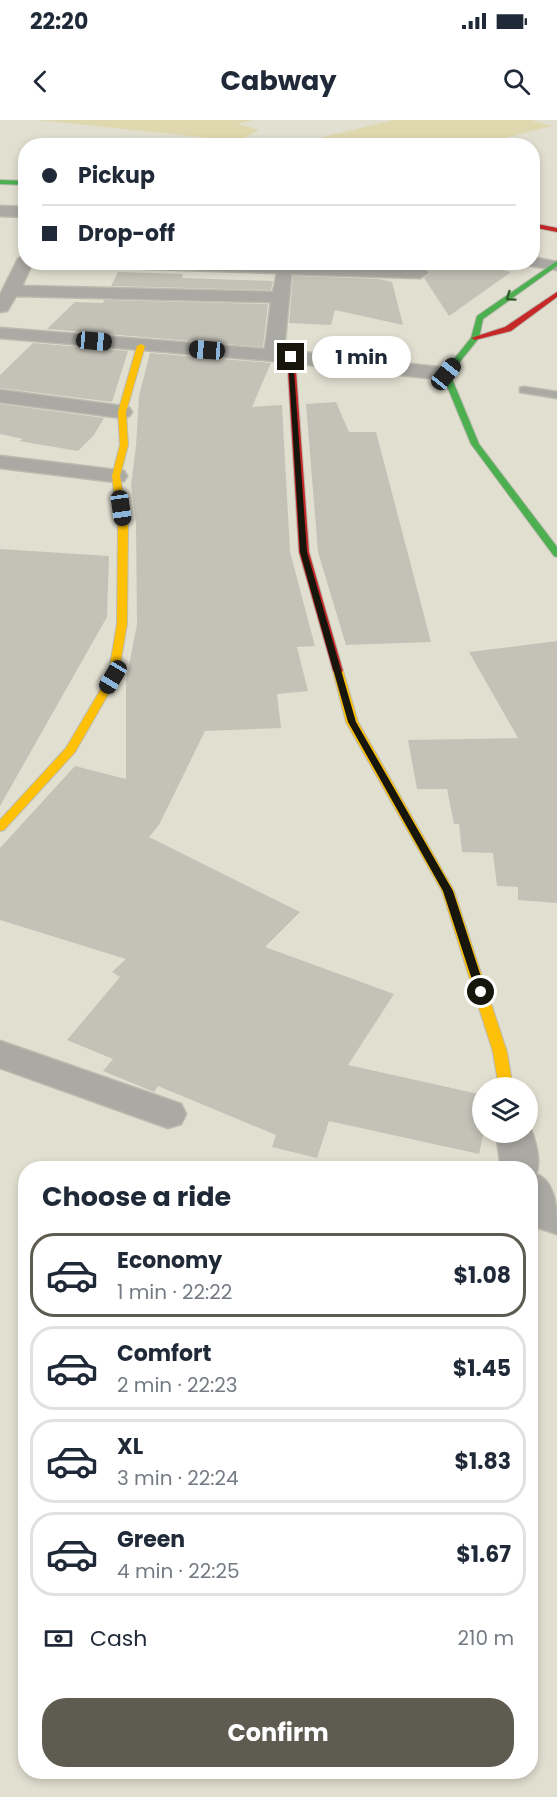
<!DOCTYPE html>
<html lang="en">
<head>
<meta charset="utf-8">
<style>
  body { margin:0; font-family:Poppins,sans-serif; background:#f6f6f7; color:#1f2937; height:100vh; display:flex; flex-direction:column; font-size:22px; white-space:nowrap }
  * { box-sizing:border-box; margin:0 }
  p { font-size:20px; color:#747a83 }
  .icon { flex:none; width:33px; height:33px; fill:none; stroke:currentColor; stroke-width:2; stroke-linecap:round; stroke-linejoin:round }
  .map { position:relative; flex:1; overflow:hidden }
  .side { position:absolute; left:18px; top:1041px; width:520px; height:618px; display:flex; flex-direction:column; background:#fff; border-radius:24px; box-shadow:0 3px 9px #0003 }
  .side>* { flex:none }
  .hud { position:absolute; left:18px; top:18px; width:522px; height:132px; border-radius:24px; box-shadow:0 3px 9px #0003; display:grid; align-content:center; height:132px; padding:0 24px; background:#fff }
  .buttons { position:absolute; left:472px; top:957px; display:grid; gap:12px }
  .buttons a { display:grid; place-items:center; width:66px; height:66px; border-radius:50%; background:#fff; box-shadow:0 3px 9px #0003; font-size:30px }
  .end { position:absolute; width:27px; height:27px; margin:-14px; border:8px solid #17160c; background:#fff; box-shadow:0 0 0 3px #fff }
  .from { border-radius:50% }
  .bubble { position:absolute; height:42px; border-radius:21px; background:#fff; box-shadow:0 3px 9px #0003; font-size:20px; font-weight:700; line-height:42px; text-align:center }
  .car { position:absolute; width:18px; height:36px; margin:-18px -9px; border-radius:8px; box-shadow:0 0 4px 2px #0007; background:linear-gradient(#222 24%,#8ab4d8 0 40%,#222 0 76%,#8ab4d8 0 86%,#222 0) }
  .hud b { display:flex; align-items:center; gap:21px; height:57px; font-size:22px }
  .hud b+b { border-top:2px solid #e0e1e3 }
  .hud i { width:15px; height:15px; background:#1f2937 }
  ul { padding:0; list-style:none }
  li { display:flex; align-items:center; gap:18px; height:84px; margin:0 12px 9px; padding:0 12px; border:3px solid #e0e1e3; border-radius:24px }
  li div { flex:1 }
  li b { display:block; font-size:22px }
  li em { font-style:normal; font-weight:700 }
  li.active { border-color:#5e5c51 }
  li>.icon { width:54px; height:54px; stroke-width:1.5 }
  h2 { padding:0 24px; font-size:27px; line-height:72px }
  .pay { display:flex; align-items:center; gap:15px; height:66px; padding:0 24px; font-size:22px }
  .pay p { margin-inline-start:auto }
  .button { display:flex; gap:12px; margin-top:auto; padding:12px 24px }
  .button a { flex:1; height:69px; border-radius:24px; background:#5e5c51; color:#fff; font-size:24px; font-weight:700; line-height:69px; text-align:center }
  .status { display:flex; justify-content:space-between; align-items:center; height:42px; padding:0 30px; background:#fff; direction:ltr }
  .status svg { height:16px; fill:currentColor }
  header { display:flex; justify-content:space-between; align-items:center; height:78px; padding:0 24px; background:#fff; font-size:27px; font-weight:700 }
  .map>svg:first-child { display:block }
  .green { fill:#dfd8ae }
  .building { fill:#c4c2b7 }
  .lines { fill:none; stroke-linecap:round; stroke-linejoin:round }
  .lane-casing { stroke:#bbbaae; stroke-width:3 }
  .street-casing { stroke:#bbbaae; stroke-width:3 }
  .fast-casing { stroke:#bbbaae; stroke-width:2 }
  .slow-casing { stroke:#bbbaae; stroke-width:2 }
  .jam-casing { stroke:#bbbaae; stroke-width:2 }
  .lane { fill:#aaa9a3; fill-rule:evenodd }
  .street { fill:#aaa9a3; fill-rule:evenodd }
  .fast { fill:#4caf50; fill-rule:evenodd }
  .slow { fill:#ffc107; fill-rule:evenodd }
  .jam { fill:#c62828; fill-rule:evenodd }
  .oneway { stroke:#2f5b2b }
  .route { fill:#17160c }
</style>
</head>
<body>
<div class="status"><b>22:20</b><svg viewBox="0 0 49 12"><path d="M0 12V9h3v3zM5 12V6h3v6zM10 12V3h3v9zM15 12V0h3v12zM26 1h20v11H26zM47 4h2v5h-2z"/></svg></div>
<header><svg class="icon" aria-label="back" viewBox="0 0 24 24"><path d="M15 5l-7 7 7 7"/></svg>Cabway<svg class="icon" aria-label="search" viewBox="0 0 24 24"><circle cx="10" cy="10" r="6"/><path d="M15 15l6 6"/></svg></header>
<div class="map">
<svg width="557" height="1677" viewBox="0 0 557 1677">
  <rect width="100%" height="100%" fill="#e1dfd0"/>
  <path class="green" d="M 39,0 L 253,0 L 238,4 L 259,10 L 231,25 L 219,19 Z
    M 393,0 L 531,0 L 552,6 L 476,25 L 316,26 L 303,22 Z"/>
  <path class="building" d="M 414,142 L 463,142 L 511,152 L 449,196 L 424,158 L 430,154 L 428,148 L 416,146 Z
    M 118,152 L 183,154 L 182,158 L 273,161 L 271,170 L 111,166 Z
    M 293,156 L 379,159 L 392,162 L 403,205 L 335,190 L 331,205 L 289,203 Z
    M 104,180 L 268,184 L 263,227 L 47,209 L 75,182 L 103,183 Z
    M 33,223 L 128,231 L 112,282 L 0,268 L 0,255 Z
    M 150,233 L 271,243 L 252,287 L 282,285 L 290,432 L 315,526 L 297,527 L 308,571 L 277,574 L 281,608 L 205,611 L 159,705 L 149,717 L 300,792 L 265,827 L 394,874 L 348,945 L 483,975 L 484,1012 L 479,1034 L 329,1001 L 317,1038 L 272,1027 L 276,1015 L 158,966 L 154,972 L 103,951 L 113,939 L 67,920 L 120,857 L 112,852 L 126,839 L 0,800 L 0,728 L 75,646 L 126,659 L 126,561 L 137,504 L 136,404 L 131,365 L 136,326 L 139,276 Z
    M 336,282 L 349,312 L 376,312 L 431,522 L 346,525 L 318,432 L 306,284 Z
    M 0,284 L 104,298 L 94,315 L 78,331 L 19,321 L 23,319 L 0,314 Z
    M 0,429 L 109,436 L 107,497 L 0,686 Z
    M 557,521 L 557,783 L 518,780 L 518,767 L 497,766 L 493,733 L 462,732 L 459,704 L 454,704 L 447,669 L 417,669 L 408,620 L 518,618 L 469,532 Z"/>
  <g class="lines">
    <defs>
      <path id="lane" d="M 524,267 L 557,272 L 557,278 L 520,272 L 520,268 Z"/>
      <path id="street" d="M 0,86 L 26,87 L 26,97 L 0,96 Z
        M 26,134 L 26,142 L 33,142 L 22,166 L 273,172 L 277,153 L 93,147 L 85,142 L 255,142 L 426,149 L 428,153 L 420,158 L 290,154 L 291,156 L 284,230 L 446,248 L 453,250 L 456,254 L 453,258 L 446,260 L 274,241 L 0,218 L 0,208 L 265,229 L 271,182 L 16,176 L 7,191 L 0,192 L 0,175 L 18,139 Z
        M 532,137 L 557,142 L 557,150 L 526,145 L 524,142 L 532,142 Z
        M 0,270 L 122,286 L 129,288 L 132,292 L 129,296 L 122,298 L 0,282 Z
        M 0,336 L 116,350 L 124,351 L 127,356 L 124,361 L 116,362 L 0,348 Z
        M 0,921 L 181,984 L 186,994 L 181,1004 L 168,1008 L 0,948 Z
        M 528,1003 C 534,1015 542,1041 536,1054 C 557,1062 557,1093 557,1114 L 533,1106 L 531,1102 L 531,1048 L 501,1048 L 496,1012 L 528,1012 Z"/>
      <path id="fast" d="M 0,60 L 26,61 L 26,65 L 0,64 Z
        M 557,141 L 557,146 L 483,199 L 479,218 L 450,254 L 479,324 L 557,427 L 557,437 L 554,436 L 471,324 L 442,254 L 471,218 L 477,196 Z"/>
      <path id="slow" d="M 141,224 L 145,226 L 126,292 L 128,325 L 120,356 L 128,404 L 127,504 L 118,557 L 75,632 L 4,710 L 0,711 L 0,700 L 66,628 L 108,557 L 117,504 L 118,404 L 112,356 L 120,325 L 118,292 L 137,226 Z
        M 338,548 L 343,551 L 358,602 L 454,771 L 507,932 L 513,968 L 499,968 L 493,932 L 442,771 L 346,602 L 333,551 Z"/>
      <path id="jam" d="M 532,103 L 557,108 L 557,112 L 532,107 Z
        M 557,172 L 557,177 L 511,211 L 475,220 L 471,218 L 505,207 Z
        M 291,235 L 295,237 L 309,432 L 343,551 L 338,554 L 333,551 L 299,432 L 287,237 Z"/>
    </defs>
    <use href="#lane" class="lane-casing"/>
    <use href="#street" class="street-casing"/>
    <use href="#fast" class="fast-casing"/>
    <use href="#slow" class="slow-casing"/>
    <use href="#jam" class="jam-casing"/>
    <use href="#lane" class="lane"/>
    <use href="#street" class="street"/>
    <use href="#fast" class="fast"/>
    <use href="#slow" class="slow"/>
    <use href="#jam" class="jam"/>
  </g>
  <defs><path id="oneway-chevron" d="M-2-3.5L2.5 0L-2 3.5" fill="none" stroke-width="1.6" stroke-linecap="round" stroke-linejoin="round" transform="scale(1.5)"/></defs>
  <use class="oneway" href="#oneway-chevron" transform="translate(510 177) rotate(145)"/>
  <path class="route" d="M 291,235 L 293,237 L 307,432 L 356,602 L 453,771 L 486,872 L 484,874 L 477,874 L 476,872 L 443,771 L 348,602 L 300,432 L 288,237 Z"/>
</svg>
<div class="buttons">
<a><svg class="icon" aria-label="layers" viewBox="0 0 24 24"><path d="M12 4l9 5-9 5-9-5zM3 14l9 5 9-5"/></svg></a>
</div>
<i class="end from" style="left:481px;top:872px"></i>
<i class="end" style="left:291px;top:237px"></i>
<div class="bubble" style="left:312px;top:216px;width:99px">1 min</div>
<i class="car" style="left:94px;top:221px;rotate:95deg"></i>
<i class="car" style="left:207px;top:230px;rotate:274deg"></i>
<i class="car" style="left:446px;top:254px;rotate:39deg"></i>
<i class="car" style="left:121px;top:388px;rotate:172deg"></i>
<i class="car" style="left:113px;top:557px;rotate:211deg"></i>
<div class="hud">
<b><i class="from"></i>Pickup</b>
<b><i></i>Drop-off</b>
</div>
<section class="side">
<h2>Choose a ride</h2>
<ul>
<li class="active"><svg class="icon" aria-label="car" viewBox="0 0 24 24"><path d="M5 17H2v-5l4-1 3-4h7l3 4 3 1v5h-3M9 17h6M6 11h13"/><circle cx="7" cy="17" r="2"/><circle cx="17" cy="17" r="2"/></svg><div><b>Economy</b><p>1 min · 22:22</p></div><em>$1.08</em></li>
<li><svg class="icon" aria-label="car" viewBox="0 0 24 24"><path d="M5 17H2v-5l4-1 3-4h7l3 4 3 1v5h-3M9 17h6M6 11h13"/><circle cx="7" cy="17" r="2"/><circle cx="17" cy="17" r="2"/></svg><div><b>Comfort</b><p>2 min · 22:23</p></div><em>$1.45</em></li>
<li><svg class="icon" aria-label="car" viewBox="0 0 24 24"><path d="M5 17H2v-5l4-1 3-4h7l3 4 3 1v5h-3M9 17h6M6 11h13"/><circle cx="7" cy="17" r="2"/><circle cx="17" cy="17" r="2"/></svg><div><b>XL</b><p>3 min · 22:24</p></div><em>$1.83</em></li>
<li><svg class="icon" aria-label="car" viewBox="0 0 24 24"><path d="M5 17H2v-5l4-1 3-4h7l3 4 3 1v5h-3M9 17h6M6 11h13"/><circle cx="7" cy="17" r="2"/><circle cx="17" cy="17" r="2"/></svg><div><b>Green</b><p>4 min · 22:25</p></div><em>$1.67</em></li>
</ul>
<div class="pay"><svg class="icon" aria-label="cash" viewBox="0 0 24 24"><path d="M3 7h18v10H3z"/><circle cx="12" cy="12" r="2"/></svg>Cash<p>210 m</p></div>
<div class="button"><a>Confirm</a></div>
</section>
</div>
</body>
</html>
